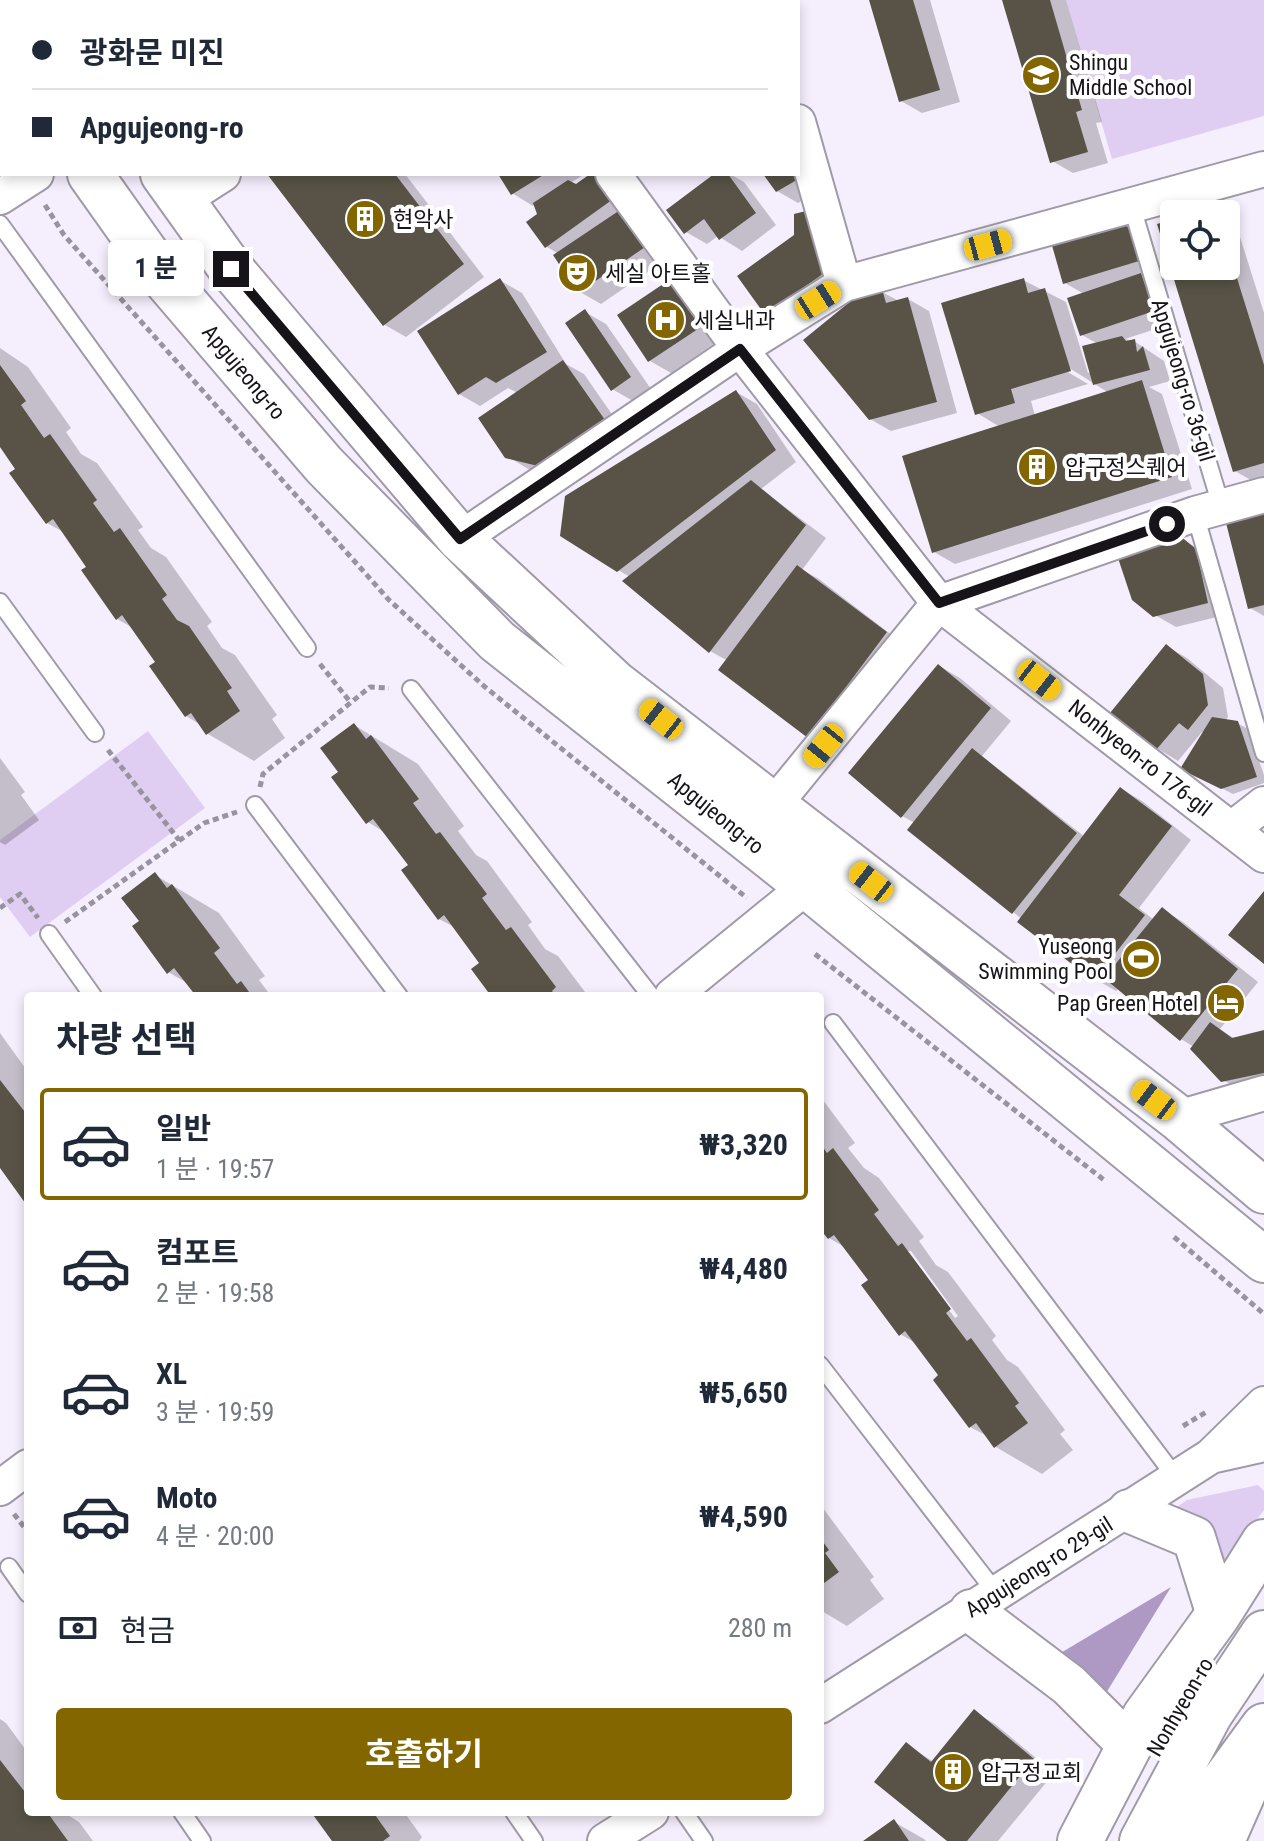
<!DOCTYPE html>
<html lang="ko">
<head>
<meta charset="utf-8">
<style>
  body { margin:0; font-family:"Roboto Condensed","Noto Sans KR",sans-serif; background:#f2f2f3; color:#1f2937; height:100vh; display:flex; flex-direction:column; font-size:30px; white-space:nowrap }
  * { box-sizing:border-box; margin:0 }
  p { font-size:26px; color:#747a83 }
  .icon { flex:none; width:44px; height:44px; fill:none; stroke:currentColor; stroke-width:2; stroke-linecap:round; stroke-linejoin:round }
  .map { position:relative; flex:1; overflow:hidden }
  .side { position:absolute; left:24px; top:992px; width:800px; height:824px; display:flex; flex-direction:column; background:#fff; border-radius:8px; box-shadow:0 4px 12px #0003 }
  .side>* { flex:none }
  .top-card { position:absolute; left:0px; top:0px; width:800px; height:176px; box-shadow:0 4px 12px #0003; display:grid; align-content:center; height:176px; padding:0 32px; background:#fff }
  .controls { position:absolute; left:1160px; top:200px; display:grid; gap:16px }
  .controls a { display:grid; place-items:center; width:80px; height:80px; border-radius:8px; background:#fff; box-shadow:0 4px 12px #0003; font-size:40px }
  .end { position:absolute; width:36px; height:36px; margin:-18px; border:10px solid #171419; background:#fff; box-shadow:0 0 0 4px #fff }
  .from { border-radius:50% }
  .bubble { position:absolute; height:56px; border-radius:8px; background:#fff; box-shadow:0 4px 12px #0003; font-size:26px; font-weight:700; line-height:56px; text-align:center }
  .car { position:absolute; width:24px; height:48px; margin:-24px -12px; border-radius:10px; box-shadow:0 0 6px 2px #0007; background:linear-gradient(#f5c518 24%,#345 0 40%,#f5c518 0 76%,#345 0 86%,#f5c518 0) }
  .top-card b { display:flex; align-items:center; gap:28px; height:76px; font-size:30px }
  .top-card b+b { border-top:2px solid #e0e1e3 }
  .top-card i { width:20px; height:20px; background:#1f2937 }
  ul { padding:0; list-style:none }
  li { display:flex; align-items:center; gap:24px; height:112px; margin:0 16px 12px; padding:0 16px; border:4px solid transparent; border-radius:8px }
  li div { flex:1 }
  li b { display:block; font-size:30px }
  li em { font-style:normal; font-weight:700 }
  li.active { border-color:#836600 }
  li>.icon { width:72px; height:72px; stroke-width:1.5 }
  h2 { padding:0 32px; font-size:36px; line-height:96px }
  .pay { display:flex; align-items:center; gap:20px; height:88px; padding:0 32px; font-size:30px }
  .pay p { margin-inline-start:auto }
  .cta { display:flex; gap:16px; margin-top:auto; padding:16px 32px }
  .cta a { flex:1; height:92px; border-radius:8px; background:#836600; color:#fff; font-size:32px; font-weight:700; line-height:92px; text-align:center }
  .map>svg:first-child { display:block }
  .green { fill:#dfcef2 }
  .water { fill:#ad99c4 }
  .shadow { fill:#0003; fill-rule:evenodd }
  .building { fill:#585346 }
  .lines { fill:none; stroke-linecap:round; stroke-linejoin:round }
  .service-casing { stroke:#a09aa8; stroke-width:20 }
  .minor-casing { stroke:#a09aa8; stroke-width:38 }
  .tertiary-casing { stroke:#a09aa8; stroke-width:46 }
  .secondary-casing { stroke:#a09aa8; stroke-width:48 }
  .primary-casing { stroke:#a09aa8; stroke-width:48 }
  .path { stroke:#98939e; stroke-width:5; stroke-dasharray:6 4; stroke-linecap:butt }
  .service { stroke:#fff; stroke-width:16 }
  .minor { stroke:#fff; stroke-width:34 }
  .tertiary { stroke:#fff; stroke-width:42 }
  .secondary { stroke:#fff; stroke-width:44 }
  .primary { stroke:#fff; stroke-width:44 }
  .route { stroke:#171419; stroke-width:10 }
  .labels { text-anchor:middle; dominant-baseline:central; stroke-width:8; stroke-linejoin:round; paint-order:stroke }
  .poi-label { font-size:22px; fill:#171419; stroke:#fff; text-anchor:start }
  .street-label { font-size:22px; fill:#171419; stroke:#fff }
</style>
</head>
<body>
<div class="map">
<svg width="1264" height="1841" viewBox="0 0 1264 1841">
  <rect width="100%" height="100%" fill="#f5eefd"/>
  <path class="green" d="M 1066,0 L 1264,0 L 1264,116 L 1112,159 Z
    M 148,731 L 205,808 L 30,937 L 0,897 L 0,840 Z
    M 1258,1485 L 1264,1491 L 1264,1510 L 1225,1561 L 1212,1532 L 1165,1515 L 1187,1500 Z"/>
  <path class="water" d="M 1171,1587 L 1103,1698 L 1054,1657 Z"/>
  <path class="shadow" d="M 156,0 L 281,0 L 282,2 L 157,2 Z
    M 348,0 L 473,0 L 475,2 L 345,2 Z
    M 530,0 L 577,0 L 579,2 L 529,2 Z
    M 618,0 L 737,0 L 739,2 L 619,2 Z
    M 871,0 L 930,0 L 960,102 L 922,113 L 901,101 Z
    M 1004,0 L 1066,0 L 1102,122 L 1096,123 L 1108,163 L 1073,173 L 1052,161 Z
    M 269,174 L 405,174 L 484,277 L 406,337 L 385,325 Z
    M 500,174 L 585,174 L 570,183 L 576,186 L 593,174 L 671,256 L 601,304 L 580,292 L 559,254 L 547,247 L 536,204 L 533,206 L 512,193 Z
    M 718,174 L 730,174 L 744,182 L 776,225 L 742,251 L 718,236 L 707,244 L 686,232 Z
    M 766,174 L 827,186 L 798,203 L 777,191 Z
    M 1226,216 L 1235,221 L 1264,313 L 1264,480 L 1256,483 L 1235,471 L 1160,226 L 1174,221 L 1174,266 L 1226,266 Z
    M 1130,230 L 1152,242 L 1159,272 L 1144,277 L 1162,287 L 1174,323 L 1125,339 L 1134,341 L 1164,361 L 1170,381 L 1149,387 L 1162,394 L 1192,489 L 955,564 L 934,552 L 1000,427 L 977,413 L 1023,280 L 1066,302 L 1088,373 L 1091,372 L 1098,344 L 1082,335 L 1084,294 L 1065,283 ZM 1063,364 L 1109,393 L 1035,416 L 1031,401 L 1088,384 L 1061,368 Z
    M 796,236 L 846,267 L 766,313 Z
    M 678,277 L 729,333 L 671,373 L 650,361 L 619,316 Z
    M 501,281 L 522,293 L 566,364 L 584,374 L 625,433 L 560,477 L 528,469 L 507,456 L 518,393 L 508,388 L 480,406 L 459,394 Z
    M 882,292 L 899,301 L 908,299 L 929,311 L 957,413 L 891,431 L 870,419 Z
    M 585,312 L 606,324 L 651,389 L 633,401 L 612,389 Z
    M 0,348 L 28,367 L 71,428 L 66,432 L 81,454 L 97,463 L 143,527 L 138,530 L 151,548 L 166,557 L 212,622 L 207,626 L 222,648 L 235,655 L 277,715 L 272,719 L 285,738 L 254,761 L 208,734 L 201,725 L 186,716 L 158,663 L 133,628 L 117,619 L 89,567 L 65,533 L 47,523 L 18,470 L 0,444 Z
    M 736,392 L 757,404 L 796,462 L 761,489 L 826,538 L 802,570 L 819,579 L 906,646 L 830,748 L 728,661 L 710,651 L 630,577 L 618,570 Z
    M 1264,515 L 1264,616 L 1250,608 Z
    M 1179,537 L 1200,550 L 1229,614 L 1176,627 L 1155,615 Z
    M 1166,646 L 1187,658 L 1223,688 L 1228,717 L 1225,721 L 1237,723 L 1248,729 L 1264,775 L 1264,783 L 1233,794 L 1193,774 L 1204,733 L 1202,732 L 1178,761 L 1158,749 L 1113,712 Z
    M 939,666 L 960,678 L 1011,721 L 982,756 L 1085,837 L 1121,789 L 1142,801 L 1191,840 L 1139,908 L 1154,920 L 1163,910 L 1183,922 L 1258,982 L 1220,1029 L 1235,1039 L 1264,1032 L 1264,1088 L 1244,1092 L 1223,1080 L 1194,1047 L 1181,1039 L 1119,988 L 1116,991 L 1095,979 L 1013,912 L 915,823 L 902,816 Z
    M 354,725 L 418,764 L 464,826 L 458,831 L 476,855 L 487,861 L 532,922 L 528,925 L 545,949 L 558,956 L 588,996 L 493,996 L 482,963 L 456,928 L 439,919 L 411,865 L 387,834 L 368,822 L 341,773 Z
    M 0,758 L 25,792 L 21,795 L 39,820 L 5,845 L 0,842 Z
    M 155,875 L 219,913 L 265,976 L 259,980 L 271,996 L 198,996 L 189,984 L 168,972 L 142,922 Z
    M 0,1033 L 28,1072 L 28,1203 L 0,1165 Z
    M 820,1096 L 855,1143 L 848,1148 L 864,1168 L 879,1178 L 924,1237 L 919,1241 L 936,1265 L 948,1272 L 996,1336 L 992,1340 L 1007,1360 L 1018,1367 L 1065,1430 L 1060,1434 L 1073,1450 L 1042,1474 L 996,1447 L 989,1437 L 970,1427 L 941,1376 L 919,1345 L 900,1334 L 871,1281 L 846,1248 L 829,1238 L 820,1226 ZM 905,1251 L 911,1251 L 958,1316 L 955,1318 Z
    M 820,1504 L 874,1577 L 870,1580 L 884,1599 L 847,1626 L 820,1610 Z
    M 974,1712 L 995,1724 L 1054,1773 L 998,1841 L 950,1841 L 907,1745 L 934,1762 Z
    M 0,1719 L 6,1723 L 28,1753 L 28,1812 L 63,1812 L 79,1822 L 93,1841 L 0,1841 Z
    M 313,1812 L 404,1812 L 422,1837 L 419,1841 L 334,1841 Z
    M 894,1822 L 924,1839 L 926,1841 L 867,1841 Z"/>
  <path class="building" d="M 869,0 L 913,0 L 940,90 L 899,102 Z
    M 1002,0 L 1050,0 L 1082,110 L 1076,112 L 1088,152 L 1050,163 Z
    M 267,174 L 395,174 L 464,264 L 383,326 Z
    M 498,174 L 545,174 L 511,195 Z
    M 590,174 L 600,174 L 616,197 L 545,248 L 526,222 L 537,214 L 533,203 L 568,180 L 576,184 Z
    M 714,174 L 728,174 L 756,213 L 719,240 L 704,219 L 684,234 L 666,210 Z
    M 763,174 L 807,174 L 776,192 Z
    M 626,206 L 651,243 L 578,293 L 553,255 Z
    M 1214,206 L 1216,214 L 1192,214 L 1192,213 Z
    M 818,208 L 827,271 L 765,315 L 737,276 L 794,235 L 794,214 Z
    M 1174,219 L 1174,266 L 1226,266 L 1227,246 L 1264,365 L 1264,463 L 1233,472 L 1157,224 Z
    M 1116,222 L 1131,228 L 1139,261 L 1063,284 L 1051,242 Z
    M 1141,273 L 1154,311 L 1080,336 L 1067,298 Z
    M 678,274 L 710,321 L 648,362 L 617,315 Z
    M 500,278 L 547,352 L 496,383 L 486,377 L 458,395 L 417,331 Z
    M 1024,278 L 1028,293 L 1045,288 L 1071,371 L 1011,389 L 1015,403 L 975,415 L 941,303 Z
    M 882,289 L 886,303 L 908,297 L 937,402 L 869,420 L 803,340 L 857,296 Z
    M 585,309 L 631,377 L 611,391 L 565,323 Z
    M 1122,336 L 1126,341 L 1135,339 L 1137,352 L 1143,346 L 1150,370 L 1093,385 L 1082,346 Z
    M 563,360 L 605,420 L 538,466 L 505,458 L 478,418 Z
    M 0,365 L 26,401 L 21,405 L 44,438 L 50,434 L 97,500 L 93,503 L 114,532 L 120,528 L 167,595 L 162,599 L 177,620 L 189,626 L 232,688 L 227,691 L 240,711 L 206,735 L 191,713 L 185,717 L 149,666 L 155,662 L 122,615 L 116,620 L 81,570 L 86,567 L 53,519 L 46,524 L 9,473 L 15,469 L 0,447 Z
    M 1142,380 L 1172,477 L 932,553 L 902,456 Z
    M 736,390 L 776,450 L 617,572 L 560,536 L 565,496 Z
    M 751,480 L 806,525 L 709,653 L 622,581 Z
    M 1264,513 L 1264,605 L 1248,609 L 1226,523 Z
    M 1179,535 L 1196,549 L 1208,603 L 1153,617 L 1132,600 L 1117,555 Z
    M 797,565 L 887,632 L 808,738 L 718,670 Z
    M 1166,644 L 1203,674 L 1208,705 L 1188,730 L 1179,723 L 1156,750 L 1110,713 Z
    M 938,664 L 991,708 L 901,818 L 848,773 Z
    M 1212,717 L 1238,721 L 1257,777 L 1221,789 L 1180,769 Z
    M 354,723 L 366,739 L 371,735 L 419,799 L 413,803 L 436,834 L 440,832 L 487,894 L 482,898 L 506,930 L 511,927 L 556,987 L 552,991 L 556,996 L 491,996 L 471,969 L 479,963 L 444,915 L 438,920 L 401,870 L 408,865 L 373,819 L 366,824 L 331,777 L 338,772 L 320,748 Z
    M 972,748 L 1077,833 L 1012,914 L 907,830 Z
    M 1120,787 L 1172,826 L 1119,895 L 1145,915 L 1094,981 L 1017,922 Z
    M 155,872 L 167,888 L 172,884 L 220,948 L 214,953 L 237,984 L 241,981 L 252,996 L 196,996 L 174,968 L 167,974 L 132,926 L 139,921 L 121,898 Z
    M 1264,891 L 1264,964 L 1228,935 Z
    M 1162,907 L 1238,969 L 1180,1041 L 1104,978 Z
    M 1210,1022 L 1232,1038 L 1264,1030 L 1264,1073 L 1221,1082 L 1190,1049 Z
    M 0,1080 L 28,1116 L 28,1207 L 0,1168 Z
    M 820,1143 L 827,1153 L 833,1148 L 879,1210 L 874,1214 L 898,1246 L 902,1243 L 951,1309 L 946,1313 L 967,1341 L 971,1338 L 1019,1403 L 1015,1406 L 1028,1423 L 994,1448 L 976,1423 L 969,1428 L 933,1380 L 938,1375 L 905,1331 L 899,1336 L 861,1285 L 868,1280 L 834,1235 L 828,1239 L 820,1229 Z
    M 820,1538 L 829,1550 L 825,1553 L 839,1572 L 820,1586 Z
    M 974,1709 L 1034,1759 L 967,1841 L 947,1841 L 874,1782 L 906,1742 L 931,1762 Z
    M 0,1760 L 28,1796 L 28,1812 L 47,1812 L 68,1841 L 0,1841 Z
    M 311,1812 L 373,1812 L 390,1836 L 383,1841 L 332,1841 Z
    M 894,1819 L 909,1841 L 863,1841 Z"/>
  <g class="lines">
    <defs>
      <path id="service" d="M 1132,207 L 1221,506
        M 0,224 L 307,648
        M 1195,514 L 1264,753
        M 0,602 L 95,733
        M 411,689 L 651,996
        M 255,805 L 399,996
        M 49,934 L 93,996
        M 833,1023 L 1177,1479
        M 820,1365 L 997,1594
        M 9,1567 L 28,1594
        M 182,1812 L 202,1841
        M 514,1812 L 534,1841
        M 684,1812 L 704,1841"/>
      <path id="minor" d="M 763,0 L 764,2
        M 499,2 L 502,0
        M 798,122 L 844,284
        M 613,174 L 740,349 L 939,603 L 1264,855
        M 0,197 L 36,174
        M 181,201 L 223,174
        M 460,539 L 740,349 L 844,284 L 1264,169
        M 773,806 L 939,603 L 1195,514 L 1264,495
        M 1232,829 L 1264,804
        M 672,996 L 807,886
        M 1178,1118 L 1264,1093
        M 1211,1456 L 1264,1404
        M 0,1488 L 28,1467
        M 820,1706 L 1211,1456 L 1264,1444
        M 605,1841 L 651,1812"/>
      <path id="tertiary" d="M 1129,1511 L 1194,1538 L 1218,1615
        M 971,1611 L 1069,1685 L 1118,1734
        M 1223,1841 L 1264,1748"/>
      <path id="secondary" d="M 49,0 L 50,2
        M 0,43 L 2,47
        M 90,174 L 163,277 L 324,465 L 497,641 L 807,886 L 1264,1260
        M 163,174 L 231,269 L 460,539 L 616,684 L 1178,1118 L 1264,1191"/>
      <path id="primary" d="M 1080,1841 L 1145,1716 L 1218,1615 L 1264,1542
        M 1142,1841 L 1210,1714 L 1264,1633
        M 1180,1841 L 1264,1726"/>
    </defs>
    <use href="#service" class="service-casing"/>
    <use href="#minor" class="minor-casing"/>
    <use href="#tertiary" class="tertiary-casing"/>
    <use href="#secondary" class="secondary-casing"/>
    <use href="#primary" class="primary-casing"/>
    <path class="path" d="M 0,130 L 2,134
      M 45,205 L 64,235 L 389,600 L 485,687 L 747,898
      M 320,664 L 351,703
      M 108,750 L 179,840
      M 260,787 L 263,774 L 370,687 L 389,688
      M 0,908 L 20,894 L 38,918
      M 65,922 L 204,823 L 237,812
      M 815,954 L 1104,1180
      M 1174,1237 L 1264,1314
      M 1183,1426 L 1208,1411
      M 14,1514 L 28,1532"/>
    <use href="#service" class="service"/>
    <use href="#minor" class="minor"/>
    <use href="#tertiary" class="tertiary"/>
    <use href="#secondary" class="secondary"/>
    <use href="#primary" class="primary"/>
  </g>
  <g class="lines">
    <path class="route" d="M 231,269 L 460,539 L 740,349 L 939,603 L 1167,524"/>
  </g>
  <defs>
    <symbol id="school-disc" viewBox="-11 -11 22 22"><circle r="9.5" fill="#836600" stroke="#fff"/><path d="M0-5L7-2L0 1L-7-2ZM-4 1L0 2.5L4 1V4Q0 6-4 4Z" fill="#fff"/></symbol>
    <symbol id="building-disc" viewBox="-11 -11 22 22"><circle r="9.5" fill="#836600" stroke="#fff"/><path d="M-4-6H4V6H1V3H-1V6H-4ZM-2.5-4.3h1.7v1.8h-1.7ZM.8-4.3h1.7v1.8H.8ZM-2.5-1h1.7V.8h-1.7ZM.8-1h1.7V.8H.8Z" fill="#fff"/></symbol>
    <symbol id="theatre-disc" viewBox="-11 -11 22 22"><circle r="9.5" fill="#836600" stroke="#fff"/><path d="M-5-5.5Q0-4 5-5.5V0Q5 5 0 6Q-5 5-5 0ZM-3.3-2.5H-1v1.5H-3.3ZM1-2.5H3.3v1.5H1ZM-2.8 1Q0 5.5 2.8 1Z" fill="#fff"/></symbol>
    <symbol id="hospital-disc" viewBox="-11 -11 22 22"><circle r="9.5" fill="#836600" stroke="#fff"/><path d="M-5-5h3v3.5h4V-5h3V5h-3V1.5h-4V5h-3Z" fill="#fff"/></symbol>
    <symbol id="stadium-disc" viewBox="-11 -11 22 22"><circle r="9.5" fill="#836600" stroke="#fff"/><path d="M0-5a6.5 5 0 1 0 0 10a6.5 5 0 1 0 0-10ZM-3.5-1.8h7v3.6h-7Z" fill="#fff"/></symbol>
    <symbol id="hotel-disc" viewBox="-11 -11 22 22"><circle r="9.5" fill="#836600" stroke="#fff"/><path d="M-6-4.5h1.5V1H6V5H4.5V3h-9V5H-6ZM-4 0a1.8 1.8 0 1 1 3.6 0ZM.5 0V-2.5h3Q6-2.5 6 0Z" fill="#fff"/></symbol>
  </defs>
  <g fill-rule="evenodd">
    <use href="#school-disc" x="1019" y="53" width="44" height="44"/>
    <use href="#building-disc" x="343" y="197" width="44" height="44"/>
    <use href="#theatre-disc" x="555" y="251" width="44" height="44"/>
    <use href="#hospital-disc" x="644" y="298" width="44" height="44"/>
    <use href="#building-disc" x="1015" y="445" width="44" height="44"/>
    <use href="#stadium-disc" x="1119" y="937" width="44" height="44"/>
    <use href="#hotel-disc" x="1204" y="981" width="44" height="44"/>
    <use href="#building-disc" x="931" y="1750" width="44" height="44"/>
  </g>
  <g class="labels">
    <g class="poi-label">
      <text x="1069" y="62">Shingu<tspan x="1069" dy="25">Middle School</tspan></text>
      <text x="393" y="219">현악사</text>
      <text x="605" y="273">세실 아트홀</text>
      <text x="694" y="320">세실내과</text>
      <text x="1065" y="467">압구정스퀘어</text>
      <text x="1113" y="946" text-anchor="end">Yuseong<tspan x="1113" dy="25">Swimming Pool</tspan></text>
      <text x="1198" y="1003" text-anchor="end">Pap Green Hotel</text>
      <text x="981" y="1772">압구정교회</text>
    </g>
    <g class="street-label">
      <text transform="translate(244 372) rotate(50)">Apgujeong-ro</text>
      <text transform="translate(1183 380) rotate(73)">Apgujeong-ro 36-gil</text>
      <text transform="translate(1140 758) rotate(38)">Nonhyeon-ro 176-gil</text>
      <text transform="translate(716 813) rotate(39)">Apgujeong-ro</text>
      <text transform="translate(1039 1567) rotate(-32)">Apgujeong-ro 29-gil</text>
      <text transform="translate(1180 1707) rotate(-60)">Nonhyeon-ro</text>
    </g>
  </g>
</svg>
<div class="controls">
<a><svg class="icon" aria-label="locate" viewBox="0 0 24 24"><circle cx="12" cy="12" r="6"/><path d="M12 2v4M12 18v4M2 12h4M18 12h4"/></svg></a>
</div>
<i class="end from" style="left:1167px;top:524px"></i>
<i class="end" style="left:231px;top:269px"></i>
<div class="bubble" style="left:108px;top:240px;width:96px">1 분</div>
<i class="car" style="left:988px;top:245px;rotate:75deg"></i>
<i class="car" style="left:818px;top:300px;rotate:58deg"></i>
<i class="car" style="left:1039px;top:680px;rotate:128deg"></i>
<i class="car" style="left:661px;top:719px;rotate:308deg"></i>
<i class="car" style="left:824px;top:746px;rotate:219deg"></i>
<i class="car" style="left:871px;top:882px;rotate:308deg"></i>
<i class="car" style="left:1154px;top:1100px;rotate:307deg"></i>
<div class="top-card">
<b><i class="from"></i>광화문 미진</b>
<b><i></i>Apgujeong-ro</b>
</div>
<section class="side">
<h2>차량 선택</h2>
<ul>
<li class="active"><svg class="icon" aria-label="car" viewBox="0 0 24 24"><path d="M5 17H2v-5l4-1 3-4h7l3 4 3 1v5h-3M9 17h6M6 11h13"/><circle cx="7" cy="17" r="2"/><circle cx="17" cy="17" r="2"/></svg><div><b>일반</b><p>1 분 · 19:57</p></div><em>₩3,320</em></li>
<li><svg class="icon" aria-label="car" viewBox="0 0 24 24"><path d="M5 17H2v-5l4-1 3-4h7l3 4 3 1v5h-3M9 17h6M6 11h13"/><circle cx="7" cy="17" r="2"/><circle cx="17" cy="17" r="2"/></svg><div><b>컴포트</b><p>2 분 · 19:58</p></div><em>₩4,480</em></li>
<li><svg class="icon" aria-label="car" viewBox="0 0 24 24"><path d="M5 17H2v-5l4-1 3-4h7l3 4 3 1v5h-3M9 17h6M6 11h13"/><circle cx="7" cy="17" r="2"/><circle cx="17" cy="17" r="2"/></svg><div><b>XL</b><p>3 분 · 19:59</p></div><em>₩5,650</em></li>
<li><svg class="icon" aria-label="car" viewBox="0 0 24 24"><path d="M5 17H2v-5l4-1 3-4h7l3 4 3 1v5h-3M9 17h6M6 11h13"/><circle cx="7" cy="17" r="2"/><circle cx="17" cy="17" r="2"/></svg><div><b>Moto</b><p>4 분 · 20:00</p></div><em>₩4,590</em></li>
</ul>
<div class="pay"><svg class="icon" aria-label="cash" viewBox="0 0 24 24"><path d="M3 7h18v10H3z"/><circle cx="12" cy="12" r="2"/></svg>현금<p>280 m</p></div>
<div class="cta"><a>호출하기</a></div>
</section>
</div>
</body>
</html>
